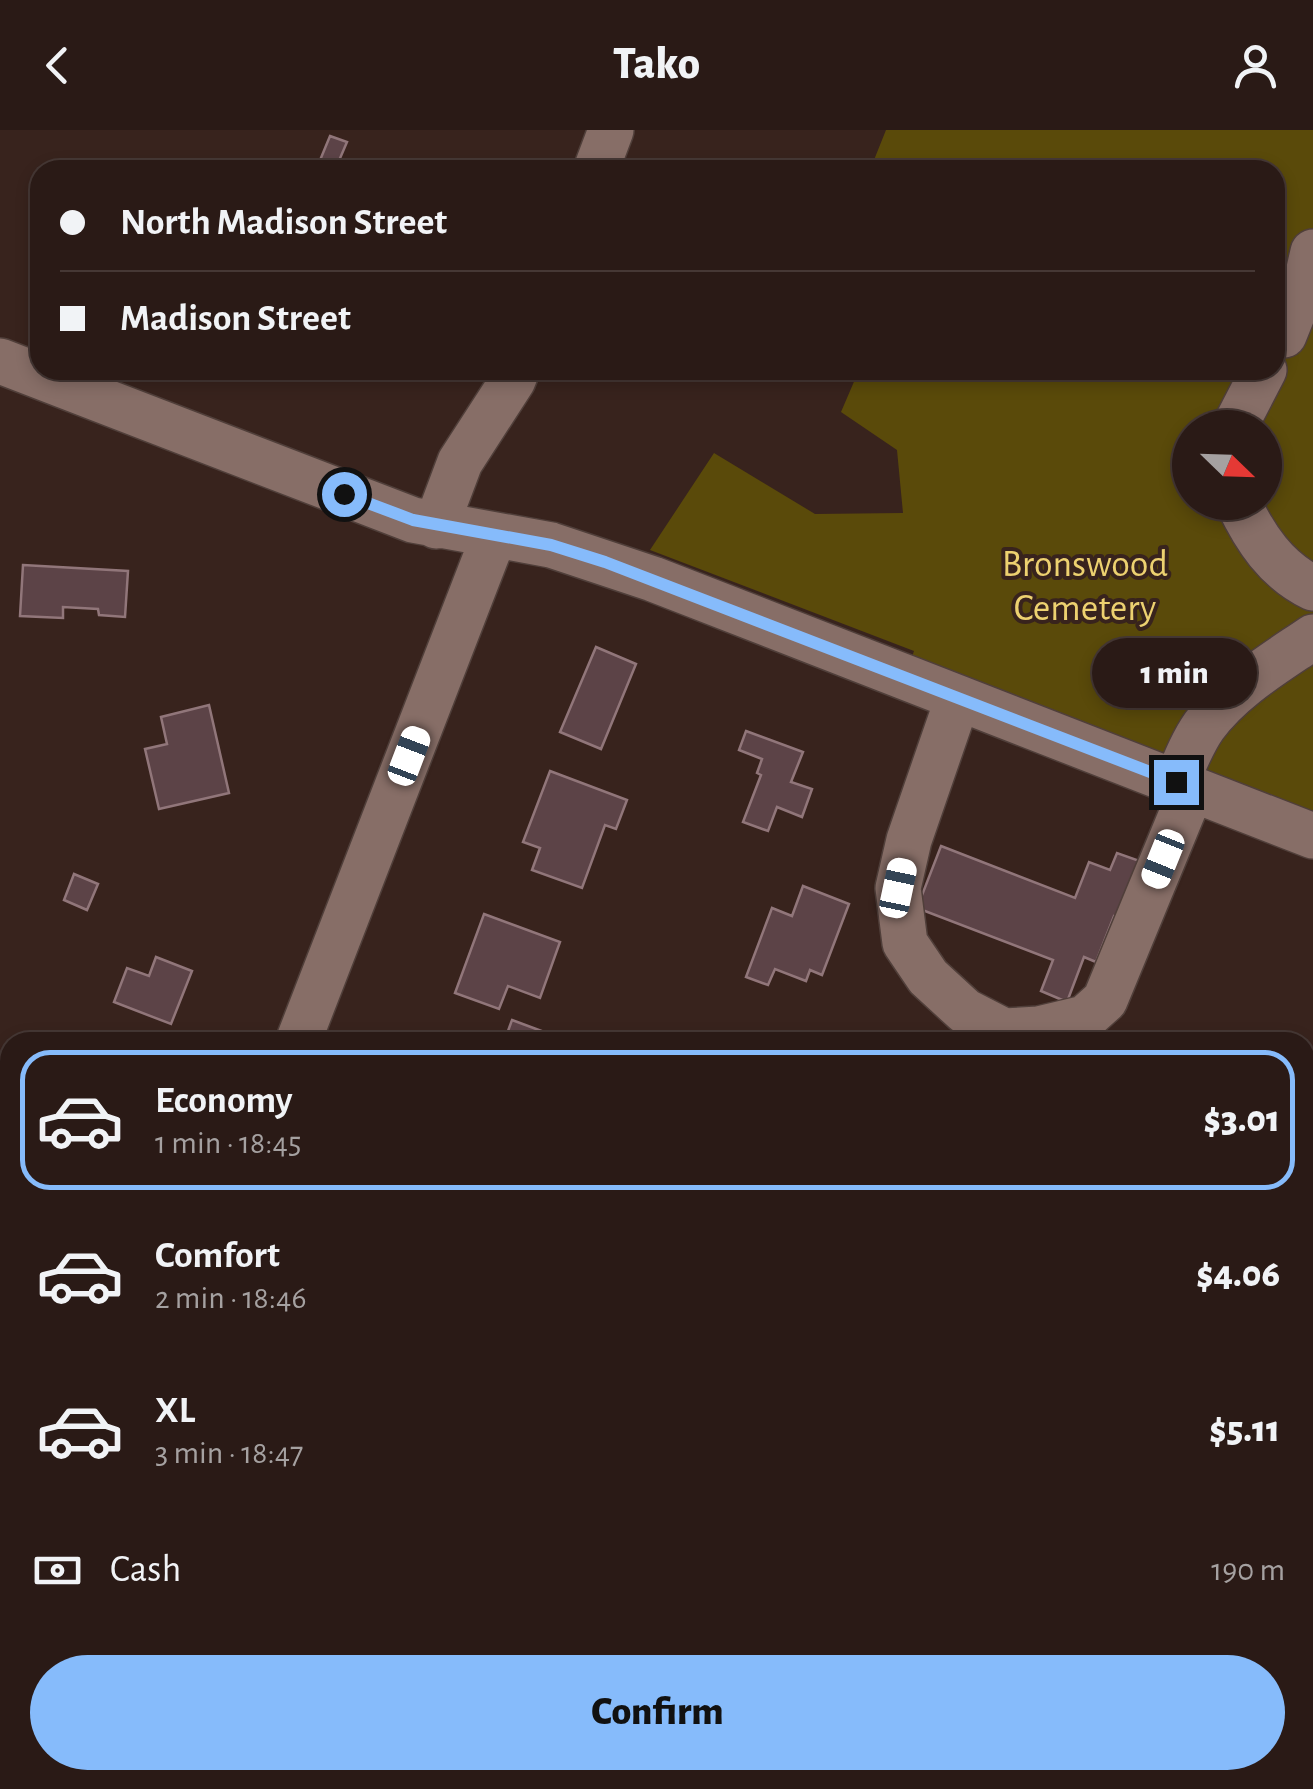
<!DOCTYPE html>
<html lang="en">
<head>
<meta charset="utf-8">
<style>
  body { margin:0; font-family:"Alegreya Sans",sans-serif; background:#362723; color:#f1f3f6; height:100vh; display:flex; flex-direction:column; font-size:38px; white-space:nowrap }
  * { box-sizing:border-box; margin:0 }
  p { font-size:32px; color:#a5a1a1 }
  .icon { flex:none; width:55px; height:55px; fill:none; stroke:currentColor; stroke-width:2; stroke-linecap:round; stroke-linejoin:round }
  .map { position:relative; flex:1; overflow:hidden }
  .sheet { position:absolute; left:0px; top:902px; width:1315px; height:758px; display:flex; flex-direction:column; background:#2a1a16; border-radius:30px 30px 0 0; box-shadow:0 5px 15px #0003,0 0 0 2px #463835 }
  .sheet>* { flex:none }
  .banner { position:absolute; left:30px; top:30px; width:1255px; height:220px; border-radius:30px; box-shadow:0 5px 15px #0003,0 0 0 2px #463835; display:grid; align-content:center; height:220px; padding:0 30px; background:#2a1a16 }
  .needle { width:65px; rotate:113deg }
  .controls { position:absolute; left:1172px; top:280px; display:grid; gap:20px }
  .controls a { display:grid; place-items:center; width:110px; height:110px; border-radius:50%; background:#2a1a16; box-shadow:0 5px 15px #0003,0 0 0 2px #463835; font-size:50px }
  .end { position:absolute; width:45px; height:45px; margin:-22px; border:12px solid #86bbfb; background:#111; box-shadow:0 0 0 5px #111 }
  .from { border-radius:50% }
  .bubble { position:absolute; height:70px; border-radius:35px; background:#2a1a16; box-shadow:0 5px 15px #0003,0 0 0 2px #463835; font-size:32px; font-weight:800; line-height:70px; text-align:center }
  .car { position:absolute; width:30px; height:60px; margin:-30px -15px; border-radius:12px; box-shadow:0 0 8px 2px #0007; background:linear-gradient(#fff 24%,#345 0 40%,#fff 0 76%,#345 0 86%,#fff 0) }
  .banner b { display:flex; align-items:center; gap:35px; height:95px; font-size:38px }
  .banner b+b { border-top:2px solid #463835 }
  .banner i { width:25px; height:25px; background:#f1f3f6 }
  ul { padding:18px 0 0; list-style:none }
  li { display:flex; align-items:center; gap:30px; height:140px; margin:0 20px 15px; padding:0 10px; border:5px solid transparent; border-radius:30px }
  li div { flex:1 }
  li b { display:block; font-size:38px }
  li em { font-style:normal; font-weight:800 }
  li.selected { border-color:#86bbfb }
  li>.icon { width:90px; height:90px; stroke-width:1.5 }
  .pay { display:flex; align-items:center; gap:25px; height:110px; padding:0 30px; font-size:38px }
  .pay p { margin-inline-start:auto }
  .button { display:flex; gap:20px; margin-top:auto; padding:20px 30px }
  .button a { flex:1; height:115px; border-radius:60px; background:#86bbfb; color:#111; font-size:40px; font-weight:800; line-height:115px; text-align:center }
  header { display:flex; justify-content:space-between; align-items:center; height:130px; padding:0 30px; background:#2a1a16; font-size:45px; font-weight:800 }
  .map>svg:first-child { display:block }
  .green { fill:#5a4a0a; fill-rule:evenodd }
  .building { fill:#5c4347; stroke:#91767a; stroke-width:2.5 }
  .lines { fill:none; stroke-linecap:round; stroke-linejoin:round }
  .minor-casing { stroke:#503f3a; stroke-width:48 }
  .minor { stroke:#876e67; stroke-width:45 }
  .route { stroke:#86bbfb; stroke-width:12 }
  .labels { text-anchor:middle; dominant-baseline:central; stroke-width:8; stroke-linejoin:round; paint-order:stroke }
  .park-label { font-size:38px; fill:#edd170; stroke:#38231d }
</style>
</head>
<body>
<header><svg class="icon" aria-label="back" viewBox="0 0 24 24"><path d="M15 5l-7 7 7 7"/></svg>Tako<svg class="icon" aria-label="person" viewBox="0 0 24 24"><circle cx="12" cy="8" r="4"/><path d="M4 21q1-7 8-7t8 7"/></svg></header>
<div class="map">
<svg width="1313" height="1659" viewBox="0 0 1313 1659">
  <rect width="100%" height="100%" fill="#38231d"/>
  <path class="green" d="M 886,0 L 1313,0 L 1313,688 L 910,533 L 914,521 L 650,420 L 714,323 L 815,384 L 903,383 L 897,320 L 841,282 L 859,240 L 1275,240 L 1275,40 L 870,40 ZM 1190,298 L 1265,298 L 1265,372 L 1190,372 Z
    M 31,1650 L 622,1650 L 644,1659 L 28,1659 Z"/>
  <path class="building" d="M 330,6 L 347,12 L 335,40 L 316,40 Z
    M 23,435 L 128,441 L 125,487 L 99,485 L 98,479 L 63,477 L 63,488 L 20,486 Z
    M 596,517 L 636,534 L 601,619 L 560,602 Z
    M 209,575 L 229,663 L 159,679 L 145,619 L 167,614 L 161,587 Z
    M 746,601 L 803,622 L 791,652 L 812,659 L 802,687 L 777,677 L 768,701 L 743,692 L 761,645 L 757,643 L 762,629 L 739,620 Z
    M 550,641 L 627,670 L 616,699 L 605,695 L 582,758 L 532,740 L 540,718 L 523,712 Z
    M 941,716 L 1075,768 L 1089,732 L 1110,740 L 1117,723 L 1148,734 L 1126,790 L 1114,786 L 1096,832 L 1084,827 L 1067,872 L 1041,861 L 1053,830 L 917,778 Z
    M 74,744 L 98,754 L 87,780 L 64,770 Z
    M 803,756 L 849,774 L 822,845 L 810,840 L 806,851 L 775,839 L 768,855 L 746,847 L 772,778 L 792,786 Z
    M 484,784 L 560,812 L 540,868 L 508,856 L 499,879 L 455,863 Z
    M 156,827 L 192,841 L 171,894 L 114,872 L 127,838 L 149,846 Z
    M 512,890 L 547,903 L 543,912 L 504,912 Z
    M 1305,976 L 1313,979 L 1313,1082 L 1308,1094 L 1305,1092 Z
    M 0,1171 L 10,1174 L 10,1215 L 0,1211 Z
    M 981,1650 L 1088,1650 L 1098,1659 L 973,1659 Z"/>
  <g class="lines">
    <defs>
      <path id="minor" d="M 596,40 L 611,0
        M 1284,205 L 1307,148 L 1313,122
        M 0,231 L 413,390 L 551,415 L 653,449 L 1313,706
        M 1234,298 L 1264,240
        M 1238,372 C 1255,408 1276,440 1313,458
        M 436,396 L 460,332 L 513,250 L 517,240
        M 958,568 L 909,710 L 898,758 L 905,813 L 928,847 L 965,881 L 1004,901 L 1039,899 L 1085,888 L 1105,870 L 1192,659
        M 1176,653 C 1184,634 1192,613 1204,596 C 1232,558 1275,533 1313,507
        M 298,912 L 494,406
        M 215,1650 L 237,1659
        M 9,1659 L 12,1650"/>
    </defs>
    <use href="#minor" class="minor-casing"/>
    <use href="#minor" class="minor"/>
  </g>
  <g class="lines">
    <path class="route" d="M 344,364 L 413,390 L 551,415 L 605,432 L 1176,652"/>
  </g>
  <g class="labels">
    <g class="park-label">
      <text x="1085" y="435">Bronswood<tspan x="1085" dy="44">Cemetery</tspan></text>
    </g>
  </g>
</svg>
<div class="controls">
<a><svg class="needle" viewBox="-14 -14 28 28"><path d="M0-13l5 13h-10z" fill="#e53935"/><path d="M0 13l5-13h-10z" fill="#a5a1a1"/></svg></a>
</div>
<i class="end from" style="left:344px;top:364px"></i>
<i class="end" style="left:1176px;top:652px"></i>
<div class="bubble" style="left:1092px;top:508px;width:165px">1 min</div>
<i class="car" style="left:409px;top:626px;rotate:21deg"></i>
<i class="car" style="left:1163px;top:729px;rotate:202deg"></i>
<i class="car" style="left:898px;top:758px;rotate:12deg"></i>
<div class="banner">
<b><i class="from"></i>North Madison Street</b>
<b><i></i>Madison Street</b>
</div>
<section class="sheet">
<ul>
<li class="selected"><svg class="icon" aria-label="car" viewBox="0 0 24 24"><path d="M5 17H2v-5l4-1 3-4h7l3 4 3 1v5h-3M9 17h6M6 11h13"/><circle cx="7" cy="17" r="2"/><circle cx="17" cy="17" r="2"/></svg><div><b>Economy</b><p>1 min · 18:45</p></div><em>$3.01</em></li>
<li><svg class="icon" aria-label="car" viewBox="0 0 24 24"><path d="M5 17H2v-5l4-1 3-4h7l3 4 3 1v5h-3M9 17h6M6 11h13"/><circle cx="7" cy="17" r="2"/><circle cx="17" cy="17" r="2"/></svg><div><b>Comfort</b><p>2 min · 18:46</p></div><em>$4.06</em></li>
<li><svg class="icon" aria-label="car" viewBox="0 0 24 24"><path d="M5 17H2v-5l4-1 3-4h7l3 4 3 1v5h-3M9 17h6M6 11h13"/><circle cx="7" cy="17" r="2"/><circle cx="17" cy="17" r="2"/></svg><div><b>XL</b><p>3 min · 18:47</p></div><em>$5.11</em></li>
</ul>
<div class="pay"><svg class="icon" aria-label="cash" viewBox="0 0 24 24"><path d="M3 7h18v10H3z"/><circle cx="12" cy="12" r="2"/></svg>Cash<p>190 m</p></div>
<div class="button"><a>Confirm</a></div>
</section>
</div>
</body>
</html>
